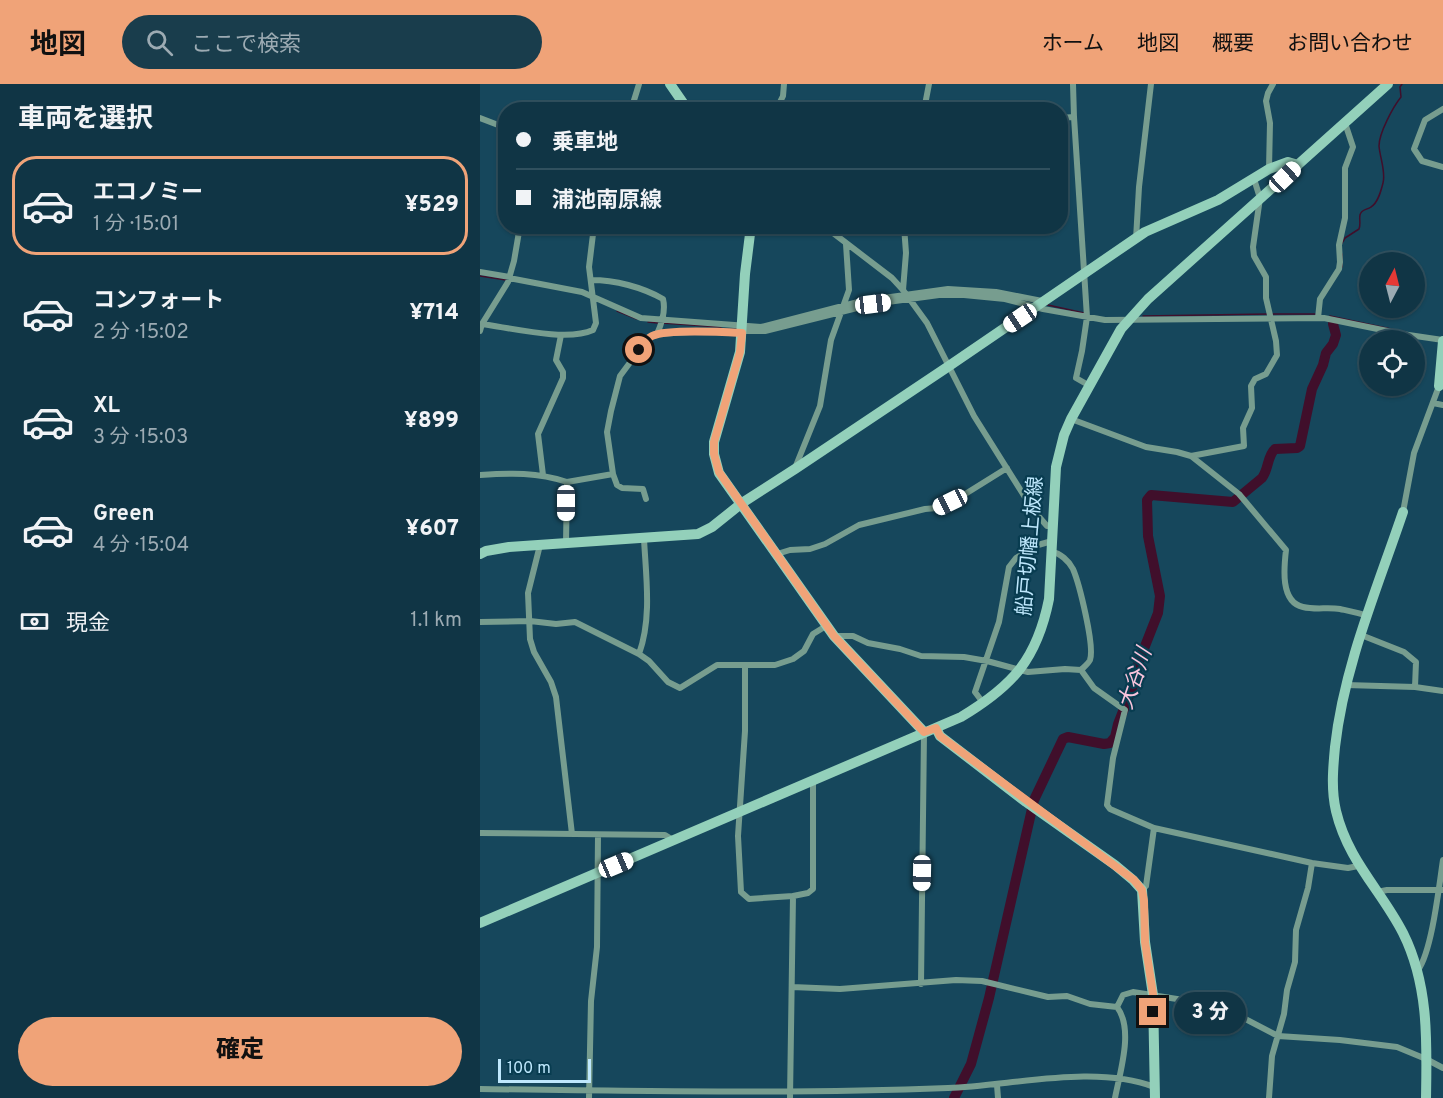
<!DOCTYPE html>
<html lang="ja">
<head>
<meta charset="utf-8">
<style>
  body { margin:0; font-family:Overpass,"Noto Sans JP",sans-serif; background:#193d4c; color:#f1f3f6; height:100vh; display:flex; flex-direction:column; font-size:22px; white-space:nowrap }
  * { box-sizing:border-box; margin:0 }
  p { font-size:20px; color:#9cabb3 }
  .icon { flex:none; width:33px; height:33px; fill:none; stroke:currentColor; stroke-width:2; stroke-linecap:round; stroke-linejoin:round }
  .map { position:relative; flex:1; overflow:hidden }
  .side { display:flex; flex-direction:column; background:#103545; width:480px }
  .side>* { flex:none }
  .hud { position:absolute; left:18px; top:18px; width:570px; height:132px; border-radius:24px; box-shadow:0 2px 4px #0004,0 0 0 2px #30505e; display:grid; align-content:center; height:132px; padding:0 18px; background:#103545 }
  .needle { width:39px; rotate:7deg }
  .tools { position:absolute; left:879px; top:168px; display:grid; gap:12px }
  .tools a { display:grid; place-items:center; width:66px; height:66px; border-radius:50%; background:#103545; box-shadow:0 2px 4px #0004,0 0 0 2px #30505e; font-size:30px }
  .scale { position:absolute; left:18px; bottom:15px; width:93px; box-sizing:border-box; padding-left:6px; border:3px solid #bfe8fd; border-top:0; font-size:16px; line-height:21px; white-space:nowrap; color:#bfe8fd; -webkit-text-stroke:4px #083c50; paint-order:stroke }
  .end { position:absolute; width:27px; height:27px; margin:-14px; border:8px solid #f0a378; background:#111; box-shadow:0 0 0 3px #111 }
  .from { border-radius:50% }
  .bubble { position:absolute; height:42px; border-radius:21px; background:#103545; box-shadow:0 2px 4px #0004,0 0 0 2px #30505e; font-size:20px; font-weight:800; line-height:42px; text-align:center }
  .car { position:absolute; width:18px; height:36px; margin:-18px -9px; border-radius:8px; box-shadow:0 0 4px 2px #0007; background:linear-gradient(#fff 24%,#345 0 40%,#fff 0 76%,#345 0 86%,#fff 0) }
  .hud b { display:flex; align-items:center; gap:21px; height:57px; font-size:22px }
  .hud b+b { border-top:2px solid #30505e }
  .hud i { width:15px; height:15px; background:#f1f3f6 }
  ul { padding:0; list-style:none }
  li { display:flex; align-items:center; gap:18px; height:99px; margin:0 12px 9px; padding:0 6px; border:3px solid transparent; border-radius:24px }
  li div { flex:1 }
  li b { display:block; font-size:22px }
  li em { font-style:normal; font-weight:800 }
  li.on { border-color:#f0a378 }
  li>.icon { width:54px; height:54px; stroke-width:1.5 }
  h2 { padding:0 18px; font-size:27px; line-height:72px }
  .pay { display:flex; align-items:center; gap:15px; height:66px; padding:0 18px; font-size:22px }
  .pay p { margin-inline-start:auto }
  .cta { display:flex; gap:12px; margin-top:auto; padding:12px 18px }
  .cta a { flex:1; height:69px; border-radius:36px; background:#f0a378; color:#111; font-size:24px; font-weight:800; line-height:69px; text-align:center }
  header { display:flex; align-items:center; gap:36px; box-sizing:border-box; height:84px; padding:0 30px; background:#f0a378; color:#111 }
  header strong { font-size:28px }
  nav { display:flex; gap:33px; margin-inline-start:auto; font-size:21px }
  .search { width:420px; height:54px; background:#193d4c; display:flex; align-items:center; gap:15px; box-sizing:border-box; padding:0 21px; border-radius:33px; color:#9cabb3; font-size:22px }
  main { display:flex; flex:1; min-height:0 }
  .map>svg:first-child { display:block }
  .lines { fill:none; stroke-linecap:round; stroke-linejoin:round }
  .stream { stroke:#400f2b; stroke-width:1.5 }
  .river { stroke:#400f2b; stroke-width:10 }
  .street { stroke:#779d8f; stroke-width:6 }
  .secondary { stroke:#93d0ba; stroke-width:10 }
  .route { stroke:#f0a378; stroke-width:8 }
  .labels { text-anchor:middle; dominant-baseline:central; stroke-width:4.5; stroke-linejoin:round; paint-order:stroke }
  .street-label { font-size:20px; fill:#bfe8fd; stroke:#083c50 }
  .water-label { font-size:21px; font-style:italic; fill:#f9c4dc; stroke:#083c50 }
</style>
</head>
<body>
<header>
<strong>地図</strong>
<div class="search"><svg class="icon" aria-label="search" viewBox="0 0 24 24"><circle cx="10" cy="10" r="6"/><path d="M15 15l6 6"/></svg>ここで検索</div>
<nav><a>ホーム</a><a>地図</a><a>概要</a><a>お問い合わせ</a></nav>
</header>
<main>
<section class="side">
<h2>車両を選択</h2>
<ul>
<li class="on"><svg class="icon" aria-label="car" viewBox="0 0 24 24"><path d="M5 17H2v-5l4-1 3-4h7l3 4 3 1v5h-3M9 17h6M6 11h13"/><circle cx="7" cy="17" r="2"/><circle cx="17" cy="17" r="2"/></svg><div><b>エコノミー</b><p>1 分 · 15:01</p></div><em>¥529</em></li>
<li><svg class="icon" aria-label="car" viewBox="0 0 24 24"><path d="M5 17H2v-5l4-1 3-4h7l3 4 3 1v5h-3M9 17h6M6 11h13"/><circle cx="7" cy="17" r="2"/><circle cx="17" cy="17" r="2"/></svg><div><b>コンフォート</b><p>2 分 · 15:02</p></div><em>¥714</em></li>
<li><svg class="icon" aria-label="car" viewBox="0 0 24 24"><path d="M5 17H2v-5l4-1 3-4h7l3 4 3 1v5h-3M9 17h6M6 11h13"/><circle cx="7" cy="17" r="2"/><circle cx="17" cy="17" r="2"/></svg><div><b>XL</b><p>3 分 · 15:03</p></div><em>¥899</em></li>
<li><svg class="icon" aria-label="car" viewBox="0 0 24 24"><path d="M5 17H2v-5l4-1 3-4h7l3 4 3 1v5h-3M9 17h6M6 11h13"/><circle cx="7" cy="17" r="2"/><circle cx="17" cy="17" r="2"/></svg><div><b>Green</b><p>4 分 · 15:04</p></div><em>¥607</em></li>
</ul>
<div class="pay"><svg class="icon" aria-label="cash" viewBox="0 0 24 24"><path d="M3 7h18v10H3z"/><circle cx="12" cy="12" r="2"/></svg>現金<p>1.1 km</p></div>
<div class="cta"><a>確定</a></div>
</section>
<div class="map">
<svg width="963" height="1014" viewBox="0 0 963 1014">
  <rect width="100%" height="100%" fill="#16475c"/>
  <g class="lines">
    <path class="stream" d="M 862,159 L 865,154 L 879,145 C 881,140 879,135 880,131 C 881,125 887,126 891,123 C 898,119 901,107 903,99 C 906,88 900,74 899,62 C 899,49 913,23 921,13 L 920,3 L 922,0
      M 862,183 L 862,170
      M 0,192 L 26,196
      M 568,221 L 604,229
      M 137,227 L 157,235
      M 793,230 L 835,230
      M 663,232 L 788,230
      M 850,232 L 925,248
      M 168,238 L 178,239
      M 182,239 L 241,243"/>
    <path class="river" d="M 474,1014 L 491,980 L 509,914 L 554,716 L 583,655 L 588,653 L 624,660 L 630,659 L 635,653 L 638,640 L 656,594 L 658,580 L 678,529 L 680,512 L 668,452 L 667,416 L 671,411 L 753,418 L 782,394 C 789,385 787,372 795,365 L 817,364 L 820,362 L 832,305 L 843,281 L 846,269 L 853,260 L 856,251 L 853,240"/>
    <path class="street" d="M 593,0 L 594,33 L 607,233 L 602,267 L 596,294 L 610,302
      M 963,25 L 945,36 L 934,65 L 942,77 L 963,83
      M 151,26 L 159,0
      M 296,26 L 303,12 L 304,0
      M 444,26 L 449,0
      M 0,34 L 26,44
      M 580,34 L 594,33
      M 789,85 L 790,39 L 786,17 L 788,9 L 793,0
      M 344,142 L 412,194 L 423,206 L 447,239 L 494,332 L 553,426 L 567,442 L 573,442
      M 656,155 L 659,103 L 671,0
      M 0,188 L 30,193
      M 29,194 L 102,208 L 161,234 L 281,243 L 382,217 L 468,205 L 516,208 L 562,217
      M 111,196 C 135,196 162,203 183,215 C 186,227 182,239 177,250
      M 423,206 L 426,169 L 424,142
      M 838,234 L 840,215 L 859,185 L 860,178 L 859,161 L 865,134 L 865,84 L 873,63 L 865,39
      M 2,240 C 31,244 87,258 113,246 L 116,239 L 109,183 L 114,142
      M 0,247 L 2,240 L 28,198 L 34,177 L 40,142
      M 262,247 L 285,247 L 393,220 L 459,211 L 484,211 L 525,215 L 563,225 L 625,236 L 844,234 L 922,250 L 963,256
      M 953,319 L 963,321
      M 591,335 L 666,363 L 697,368 L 711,372 L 759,410 L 806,466 C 804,483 800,518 823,523 C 835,526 848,523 860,525 C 869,527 879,529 888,532
      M 711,372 L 764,362 L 763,344 L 772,324 L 771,302 L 775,295 L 786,290 L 797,271 L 796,257 L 786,214 L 786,193 L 774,172 L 773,163 L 780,114 L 774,95
      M 315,384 L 340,322 L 351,256 L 369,206 L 366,160
      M 0,391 C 31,389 57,388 87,398 L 86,459
      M 63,391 L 58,350 L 83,294 L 83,288 L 76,276 L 81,251
      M 87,398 L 133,390
      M 166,415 L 163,405 L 142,404 L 137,401 L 133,390 L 127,348 L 131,327 L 140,292 L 169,253 L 177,250 L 226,247 L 262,249
      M 923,428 L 934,369 L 959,302
      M 60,461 L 48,509 L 50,555 L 54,568 L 71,598 L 76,613 L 92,750
      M 572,468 C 580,469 589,477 593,485 C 599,499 615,562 610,576 C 608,580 604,583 601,586
      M 297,470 L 310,466 L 330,465 L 345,460 L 379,441 L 445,425 L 457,424 L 482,412 L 527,384
      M 0,538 L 50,537 L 76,540 L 95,538 L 159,570 L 169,577 L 188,598 L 200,604 L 237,581 L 295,581 L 313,575 L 324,567 L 333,550 L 346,542
      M 881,551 L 924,568 L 936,578 L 935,603
      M 355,552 L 373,552 L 388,559 L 420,565 L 441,572 L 484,573 L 507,577 L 548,588 L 585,585 L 601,586 L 614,604 L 645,626 L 633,674 L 627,721 L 630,725 L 674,744 L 832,779 L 868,784 L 878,782
      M 159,570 C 172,534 166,493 164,455
      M 265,582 L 265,647 L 258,752 L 261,808 L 269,815 L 313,812
      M 866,601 L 935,603 L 963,607
      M 504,620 L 495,608 L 519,538 L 529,483 L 536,474 L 558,461 L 572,457
      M 0,749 L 185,751 L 193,756
      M 662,806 L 666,802 L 674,744
      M 897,808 L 907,806 L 963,806
      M 938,886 C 952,867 959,802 963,776
      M 441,900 L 444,649
      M 312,903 L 360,905 L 476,896 L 502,897 L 568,913 L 587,912 L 610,920 L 637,923 C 654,945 640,988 635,1014
      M 637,923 L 643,911 L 653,908 L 722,919 L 750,927 L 798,952 L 860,956 L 917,963 L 946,975 L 963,984
      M 517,1001 L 518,1014
      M 0,1005 C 156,1007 312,1010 468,1004 C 530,1002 615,980 674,1003
      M 109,1014 L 111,917 L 117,863 L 118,751
      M 310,1014 L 313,812 L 328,809 L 333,805 L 333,696
      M 789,1014 L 792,972 L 804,930 L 807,906 L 815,878 L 816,846 L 828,804 L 832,779"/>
    <path class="secondary" d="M 190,0 L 208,26
      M 271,142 L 265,190 L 260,268 L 234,358 L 234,370 L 239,389 L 354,552 L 444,648
      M 959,302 L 963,257
      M 923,428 C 897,505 864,582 855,663 C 853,684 851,706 856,727 C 868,777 901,806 923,849 C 949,901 947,958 946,1014
      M 0,470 L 6,467 L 29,463 L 218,450 L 232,443 L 262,419 L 315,385 L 469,282 L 665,148 L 738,116 L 789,85 L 808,78 L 818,81
      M 456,644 L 460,652 L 546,718 L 635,781 L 653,796 L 662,806 L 665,858 L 673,911 L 675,1014
      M 0,839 L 481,633 C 533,602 557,575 569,515 L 576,383 L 584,351 L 591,335 L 641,245 L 668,215 L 908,0"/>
  </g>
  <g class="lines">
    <path class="route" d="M 159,266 C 163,261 166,255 172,252 C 187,245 243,248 262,249 L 260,268 L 234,358 L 234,370 L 239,388 L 354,552 L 444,648 L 456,644 L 460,652 L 654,796 L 662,806 L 664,817 L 665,858 L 673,910 L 673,928"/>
  </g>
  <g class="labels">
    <g class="street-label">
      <text transform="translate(551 462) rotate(-85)">船戸切幡上板線</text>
    </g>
    <g class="water-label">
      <text transform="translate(656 595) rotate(-71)">大谷川</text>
    </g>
  </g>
</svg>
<div class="tools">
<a><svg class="needle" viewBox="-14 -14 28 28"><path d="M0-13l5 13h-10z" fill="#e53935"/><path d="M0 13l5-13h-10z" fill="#9cabb3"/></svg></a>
<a><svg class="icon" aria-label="locate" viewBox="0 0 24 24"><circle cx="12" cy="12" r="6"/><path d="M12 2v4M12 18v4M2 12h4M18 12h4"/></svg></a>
</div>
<div class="scale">100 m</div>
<i class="end from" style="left:159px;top:266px"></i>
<i class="end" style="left:673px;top:928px"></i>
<div class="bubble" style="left:694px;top:908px;width:72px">3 分</div>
<i class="car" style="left:805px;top:93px;rotate:47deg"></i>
<i class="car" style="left:393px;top:220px;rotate:83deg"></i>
<i class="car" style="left:540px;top:234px;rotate:236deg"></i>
<i class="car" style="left:470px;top:418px;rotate:244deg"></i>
<i class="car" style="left:86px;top:419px;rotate:180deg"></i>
<i class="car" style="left:136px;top:781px;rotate:67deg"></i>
<i class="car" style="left:442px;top:789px;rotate:181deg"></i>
<div class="hud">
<b><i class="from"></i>乗車地</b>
<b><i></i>浦池南原線</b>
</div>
</div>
</main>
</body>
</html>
